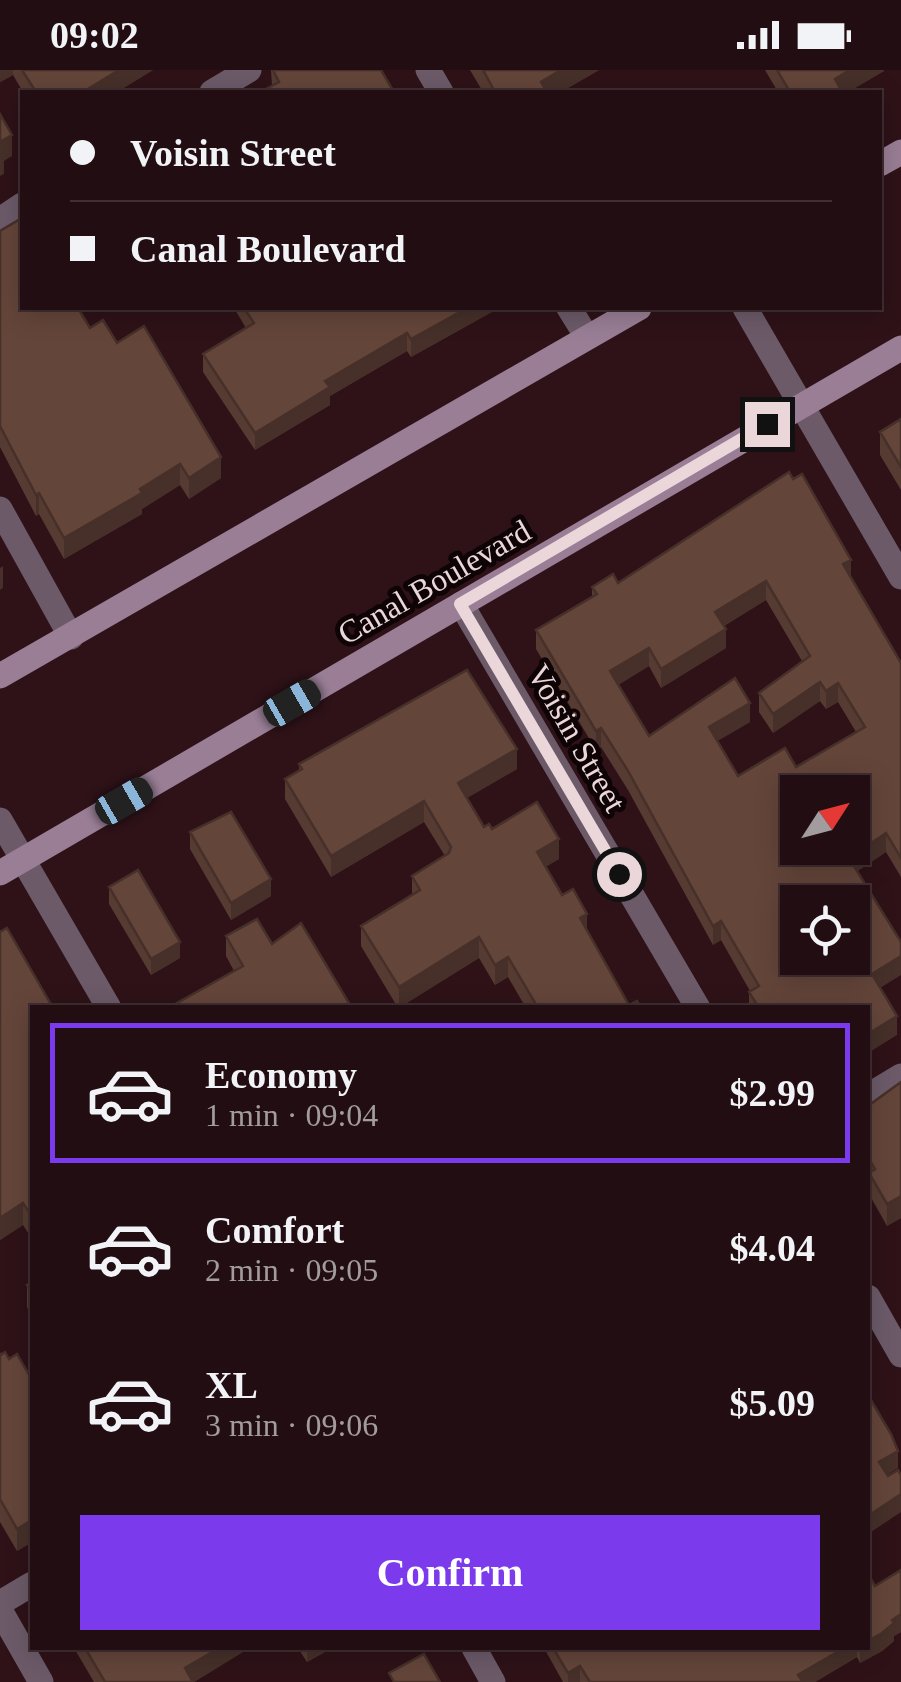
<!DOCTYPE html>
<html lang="en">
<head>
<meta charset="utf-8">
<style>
  body { margin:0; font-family:Georgia,serif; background:#2e1c20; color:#f1f3f6; height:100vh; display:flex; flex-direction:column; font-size:38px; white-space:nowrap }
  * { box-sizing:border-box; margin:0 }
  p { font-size:32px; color:#a29c9f }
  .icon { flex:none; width:55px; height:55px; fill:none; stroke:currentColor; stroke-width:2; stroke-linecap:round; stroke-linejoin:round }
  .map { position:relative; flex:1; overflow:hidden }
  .drawer { position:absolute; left:30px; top:935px; width:840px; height:645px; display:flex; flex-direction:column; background:#220e12; border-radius:0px; box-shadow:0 5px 25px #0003,0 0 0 2px #3f2e32 }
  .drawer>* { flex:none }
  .guide { position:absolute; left:20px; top:20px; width:862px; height:220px; border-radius:0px; box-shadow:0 5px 25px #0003,0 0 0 2px #3f2e32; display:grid; align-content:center; height:220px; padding:0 50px; background:#220e12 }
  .needle { width:65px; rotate:54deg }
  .controls { position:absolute; left:780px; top:705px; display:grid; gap:20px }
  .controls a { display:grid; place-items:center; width:90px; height:90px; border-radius:0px; background:#220e12; box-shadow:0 5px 25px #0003,0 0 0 2px #3f2e32; font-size:50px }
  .end { position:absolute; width:45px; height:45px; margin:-22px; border:12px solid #ebd7da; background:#111; box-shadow:0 0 0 5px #111 }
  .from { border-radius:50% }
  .car { position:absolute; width:30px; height:60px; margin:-30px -15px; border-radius:12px; box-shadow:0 0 8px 2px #0007; background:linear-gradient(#222 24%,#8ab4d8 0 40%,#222 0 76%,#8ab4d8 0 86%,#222 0) }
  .guide b { display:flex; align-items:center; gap:35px; height:95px; font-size:38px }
  .guide b+b { border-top:2px solid #3f2e32 }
  .guide i { width:25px; height:25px; background:#f1f3f6 }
  ul { padding:18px 0 0; list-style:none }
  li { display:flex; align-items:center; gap:30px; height:140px; margin:0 20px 15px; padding:0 30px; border:5px solid transparent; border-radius:0px }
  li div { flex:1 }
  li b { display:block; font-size:38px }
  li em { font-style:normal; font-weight:800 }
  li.on { border-color:#7c3aed }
  li>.icon { width:90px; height:90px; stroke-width:1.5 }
  .button { display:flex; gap:20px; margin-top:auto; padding:20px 50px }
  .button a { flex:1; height:115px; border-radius:0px; background:#7c3aed; color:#fff; font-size:40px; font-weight:800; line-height:115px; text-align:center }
  .status { display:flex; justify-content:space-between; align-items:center; height:70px; padding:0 50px; background:#220e12; direction:ltr }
  .status svg { height:28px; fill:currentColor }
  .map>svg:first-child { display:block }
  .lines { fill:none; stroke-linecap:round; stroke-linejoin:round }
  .street { stroke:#6c5a69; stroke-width:25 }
  .secondary { stroke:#997e95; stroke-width:25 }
  .wall { fill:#563b32; fill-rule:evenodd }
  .shaded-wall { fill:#463029 }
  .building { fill:#64453a; stroke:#463029; stroke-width:2.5; fill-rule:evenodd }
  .route { stroke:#ebd7da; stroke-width:12 }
  .labels { text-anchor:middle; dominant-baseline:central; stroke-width:10; stroke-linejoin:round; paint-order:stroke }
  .street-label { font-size:32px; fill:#ebd7da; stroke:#0e0405 }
</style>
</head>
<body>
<div class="status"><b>09:02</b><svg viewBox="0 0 49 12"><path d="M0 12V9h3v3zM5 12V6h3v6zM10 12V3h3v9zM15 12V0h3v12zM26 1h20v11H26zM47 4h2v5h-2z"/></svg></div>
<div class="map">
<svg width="901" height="1612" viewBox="0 0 901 1612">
  <rect width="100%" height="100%" fill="#2e1218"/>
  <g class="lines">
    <path class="street" d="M 428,0 L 441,22
      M 212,22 L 249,0
      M 0,150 L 22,135
      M 569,238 L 587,267
      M 745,238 L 901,507
      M 0,439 L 71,567
      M 461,534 L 698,938
      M 0,750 L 109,938
      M 868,1026 L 901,1006
      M 868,1227 L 901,1285
      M 0,1533 L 32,1514
      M 0,1540 L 41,1612
      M 474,1578 L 493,1612"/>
    <path class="secondary" d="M 880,94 L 901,82
      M 0,606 L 639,238
      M 0,803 L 901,278"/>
  </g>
  <path class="wall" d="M 0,0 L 153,0 L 117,22 L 23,22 L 13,5 L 0,12 Z
    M 271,0 L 381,0 L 272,16 Z
    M 470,0 L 599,0 L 561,22 L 483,22 Z
    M 765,0 L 884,0 L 884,1 L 848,22 L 778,22 Z
    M 0,161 L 90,258 L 117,273 L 221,408 L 189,429 L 180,415 L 142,439 L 142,444 L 64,489 L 39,444 L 36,446 L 0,377 Z
    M 234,238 L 499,238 L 411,287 L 407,281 L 330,326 L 330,335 L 255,380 L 203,302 L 203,284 L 246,258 Z
    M 901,349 L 901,420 L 880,385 L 880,362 Z
    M 851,508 L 901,593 L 901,807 L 886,782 L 857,801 L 880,918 L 897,965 L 868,938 L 749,938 L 749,922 L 750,921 L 721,870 L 713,875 L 628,720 L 601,677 L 596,680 L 536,579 L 536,560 L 592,527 L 592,517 L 618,513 ZM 766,530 L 802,591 L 759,623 L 759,642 L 773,663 L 820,631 L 826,639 L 838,632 L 856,662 L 796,697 L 738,706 L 717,671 L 750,652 L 649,666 L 618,615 L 649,596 L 661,618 L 726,578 L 724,556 Z
    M 299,694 L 517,699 L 467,728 L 484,757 L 492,759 L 559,789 L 545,797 L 562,825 L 587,859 L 629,935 L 641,938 L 526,938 L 508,907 L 495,915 L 479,888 L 398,938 L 361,876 L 361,856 L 412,825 L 412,806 L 445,786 L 424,752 L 331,807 L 285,729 L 285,709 L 299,701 Z
    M 190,762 L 271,826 L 231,850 L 190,779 Z
    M 109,817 L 180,888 L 151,905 L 109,834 Z
    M 0,862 L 32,938 L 32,1169 L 23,1155 L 0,1170 Z
    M 226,866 L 272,874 L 352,938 L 177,938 L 177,933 L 234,901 L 226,886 Z
    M 901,1012 L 901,1148 L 887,1156 L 869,1124 L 868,1036 Z
    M 32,1213 L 32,1247 L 27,1237 L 27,1215 Z
    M 0,1283 L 32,1310 L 32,1472 L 17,1481 L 0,1452 Z
    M 901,1500 L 901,1562 L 894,1566 L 894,1571 L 882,1581 L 860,1593 L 857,1587 L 815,1612 L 563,1612 L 544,1578 L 868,1578 L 875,1516 Z
    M 74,1578 L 246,1578 L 246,1580 L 194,1612 L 94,1612 Z
    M 298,1578 L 332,1578 L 307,1592 Z"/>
  <path class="shaded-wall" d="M 0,0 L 13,0 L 13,5 L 0,12 Z
    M 119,0 L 153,0 L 117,22 L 83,22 Z
    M 561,0 L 599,0 L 561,22 L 541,22 L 541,12 Z
    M 850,0 L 884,0 L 884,1 L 848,22 L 832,22 L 835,9 Z
    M 12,65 L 12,86 L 4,91 L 4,104 L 0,106 L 0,72 Z
    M 467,238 L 499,238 L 411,287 L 411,269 Z
    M 407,263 L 407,281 L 330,326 L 330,335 L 255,380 L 255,363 L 325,311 Z
    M 221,387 L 221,408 L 189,429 L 189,408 Z
    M 180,394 L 180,415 L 142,439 L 142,444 L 64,489 L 64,468 Z
    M 39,423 L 39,444 L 36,446 L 36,425 Z
    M 851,490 L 851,509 L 843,494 Z
    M 3,496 L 3,518 L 0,520 L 0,498 Z
    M 766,511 L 766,530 L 715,561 L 715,542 Z
    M 726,559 L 726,578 L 661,618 L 661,599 Z
    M 649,578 L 649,596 L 610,620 L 610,601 Z
    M 820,612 L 820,631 L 773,663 L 773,644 Z
    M 838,613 L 838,632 L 826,639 L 826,621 Z
    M 750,633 L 750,652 L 709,676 L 709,657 Z
    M 601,658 L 601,677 L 596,680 L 596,661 Z
    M 517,679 L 517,699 L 458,733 L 458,713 Z
    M 424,731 L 424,752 L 331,807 L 331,786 Z
    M 886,763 L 886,782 L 849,807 L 849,788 Z
    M 559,769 L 559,789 L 537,802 L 537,782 Z
    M 271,809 L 271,826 L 231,850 L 231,833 Z
    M 587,844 L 587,864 L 580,848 Z
    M 721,851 L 721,870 L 713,875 L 713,856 Z
    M 479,867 L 479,888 L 399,938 L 399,917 Z
    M 180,872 L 180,888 L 151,905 L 151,889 Z
    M 901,886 L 901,905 L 872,923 L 872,904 Z
    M 508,887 L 508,907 L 495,915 L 495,895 Z
    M 897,946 L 897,965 L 868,983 L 868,964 Z
    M 901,1126 L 901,1148 L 887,1156 L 887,1134 Z
    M 23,1133 L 23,1155 L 0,1170 L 0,1148 Z
    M 898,1381 L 898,1398 L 879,1410 L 879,1392 Z
    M 901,1424 L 901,1442 L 868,1464 L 868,1446 Z
    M 32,1450 L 32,1472 L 17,1481 L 17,1459 Z
    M 901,1544 L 901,1562 L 894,1566 L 894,1571 L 882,1581 L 860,1593 L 860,1578 L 868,1578 L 868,1571 Z
    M 219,1578 L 246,1578 L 246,1580 L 194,1612 L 185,1598 Z
    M 307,1578 L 332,1578 L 307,1592 Z
    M 844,1578 L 857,1578 L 857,1587 L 815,1612 L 798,1612 L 798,1605 Z
    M 580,1596 L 580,1612 L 568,1612 L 568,1603 Z"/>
  <path class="building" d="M 22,0 L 119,0 L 83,22 L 36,22 Z
    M 273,0 L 381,0 L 394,22 L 260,22 L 279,12 Z
    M 483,0 L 561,0 L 541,12 L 547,22 L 495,22 Z
    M 777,0 L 850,0 L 835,9 L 840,18 L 832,22 L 790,22 Z
    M 0,44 L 12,65 L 0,72 Z
    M 22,148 L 22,238 L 78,238 L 90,258 L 103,250 L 117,273 L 144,256 L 221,387 L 189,408 L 180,394 L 140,419 L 142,423 L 64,468 L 39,423 L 36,425 L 0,356 L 0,161 Z
    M 244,238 L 467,238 L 411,269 L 407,263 L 325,311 L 330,317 L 255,363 L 203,284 L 254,253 Z
    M 901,349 L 901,397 L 880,362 Z
    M 789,402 L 793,409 L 802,404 L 851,490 L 843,494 L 901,593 L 901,788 L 886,763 L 849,788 L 901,872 L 901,886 L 872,904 L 897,946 L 868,964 L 868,938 L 759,938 L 749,922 L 759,916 L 721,851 L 713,856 L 628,701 L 601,658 L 596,661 L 536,560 L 597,524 L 592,517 L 613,504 L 618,513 ZM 766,511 L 810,586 L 759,623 L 773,644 L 820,612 L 826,621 L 838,613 L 865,657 L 796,697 L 785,678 L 738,706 L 709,657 L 750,633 L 735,608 L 649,666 L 610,601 L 649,578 L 661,599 L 726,559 L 715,542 ZM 798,722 L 852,722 L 852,778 L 798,778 ZM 798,832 L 852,832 L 852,888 L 798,888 Z
    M 467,600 L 517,679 L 458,713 L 484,757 L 489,754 L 492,759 L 537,732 L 559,769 L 537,782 L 562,825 L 573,819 L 587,844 L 580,848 L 629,935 L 637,931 L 641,938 L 538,938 L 508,887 L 495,895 L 479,867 L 399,917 L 361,856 L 420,820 L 412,806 L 449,783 L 451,777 L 424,731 L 331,786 L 285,709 L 302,699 L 299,694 Z
    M 231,742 L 271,809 L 231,833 L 190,762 Z
    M 138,800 L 180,872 L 151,889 L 109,817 Z
    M 257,849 L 272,874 L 301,853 L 352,938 L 180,938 L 177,933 L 243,896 L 226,866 Z
    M 7,858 L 53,938 L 32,938 L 32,1147 L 23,1133 L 0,1148 L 0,862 Z
    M 901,1012 L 901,1126 L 887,1134 L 869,1103 L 875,1099 L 868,1087 L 868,1036 Z
    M 32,1213 L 32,1225 L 27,1215 Z
    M 5,1282 L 9,1289 L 17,1284 L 32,1310 L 32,1450 L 17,1459 L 0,1429 L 0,1283 L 1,1285 Z
    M 868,1325 L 891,1364 L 898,1381 L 879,1392 L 888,1406 L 898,1400 L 901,1405 L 901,1424 L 868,1446 Z
    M 901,1500 L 901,1544 L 892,1550 L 894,1553 L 882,1563 L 868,1571 L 868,1504 L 875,1516 Z
    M 85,1578 L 219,1578 L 185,1598 L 193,1612 L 105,1612 Z
    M 553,1578 L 844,1578 L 798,1605 L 803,1612 L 590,1612 L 580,1596 L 568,1603 Z
    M 424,1584 L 440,1612 L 394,1612 L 389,1603 Z"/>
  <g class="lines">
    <path class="route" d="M 619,804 L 460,534 L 767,354"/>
  </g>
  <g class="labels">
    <g class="street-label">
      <text transform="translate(434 512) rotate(-30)">Canal Boulevard</text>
      <text transform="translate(577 668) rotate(60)">Voisin Street</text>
    </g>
  </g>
</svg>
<div class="controls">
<a><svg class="needle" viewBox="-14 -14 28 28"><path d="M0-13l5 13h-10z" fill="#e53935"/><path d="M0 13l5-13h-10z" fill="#a29c9f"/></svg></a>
<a><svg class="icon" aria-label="locate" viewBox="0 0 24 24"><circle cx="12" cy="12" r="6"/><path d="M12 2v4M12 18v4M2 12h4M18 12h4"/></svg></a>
</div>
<i class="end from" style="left:619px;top:804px"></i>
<i class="end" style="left:767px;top:354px"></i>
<i class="car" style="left:292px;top:633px;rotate:60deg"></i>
<i class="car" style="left:124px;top:731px;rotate:60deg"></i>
<div class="guide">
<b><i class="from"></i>Voisin Street</b>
<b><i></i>Canal Boulevard</b>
</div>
<section class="drawer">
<ul>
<li class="on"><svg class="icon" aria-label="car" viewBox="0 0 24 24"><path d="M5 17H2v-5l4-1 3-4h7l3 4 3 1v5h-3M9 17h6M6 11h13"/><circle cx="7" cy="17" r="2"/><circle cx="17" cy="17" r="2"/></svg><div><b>Economy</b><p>1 min · 09:04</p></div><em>$2.99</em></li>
<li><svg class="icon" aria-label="car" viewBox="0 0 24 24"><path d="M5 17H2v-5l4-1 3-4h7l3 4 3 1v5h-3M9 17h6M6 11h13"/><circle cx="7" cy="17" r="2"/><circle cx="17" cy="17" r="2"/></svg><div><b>Comfort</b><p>2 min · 09:05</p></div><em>$4.04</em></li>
<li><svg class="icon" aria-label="car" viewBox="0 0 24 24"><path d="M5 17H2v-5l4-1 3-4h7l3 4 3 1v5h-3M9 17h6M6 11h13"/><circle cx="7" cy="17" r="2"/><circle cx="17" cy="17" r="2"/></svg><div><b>XL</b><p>3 min · 09:06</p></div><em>$5.09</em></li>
</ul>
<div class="button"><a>Confirm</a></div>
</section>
</div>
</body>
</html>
